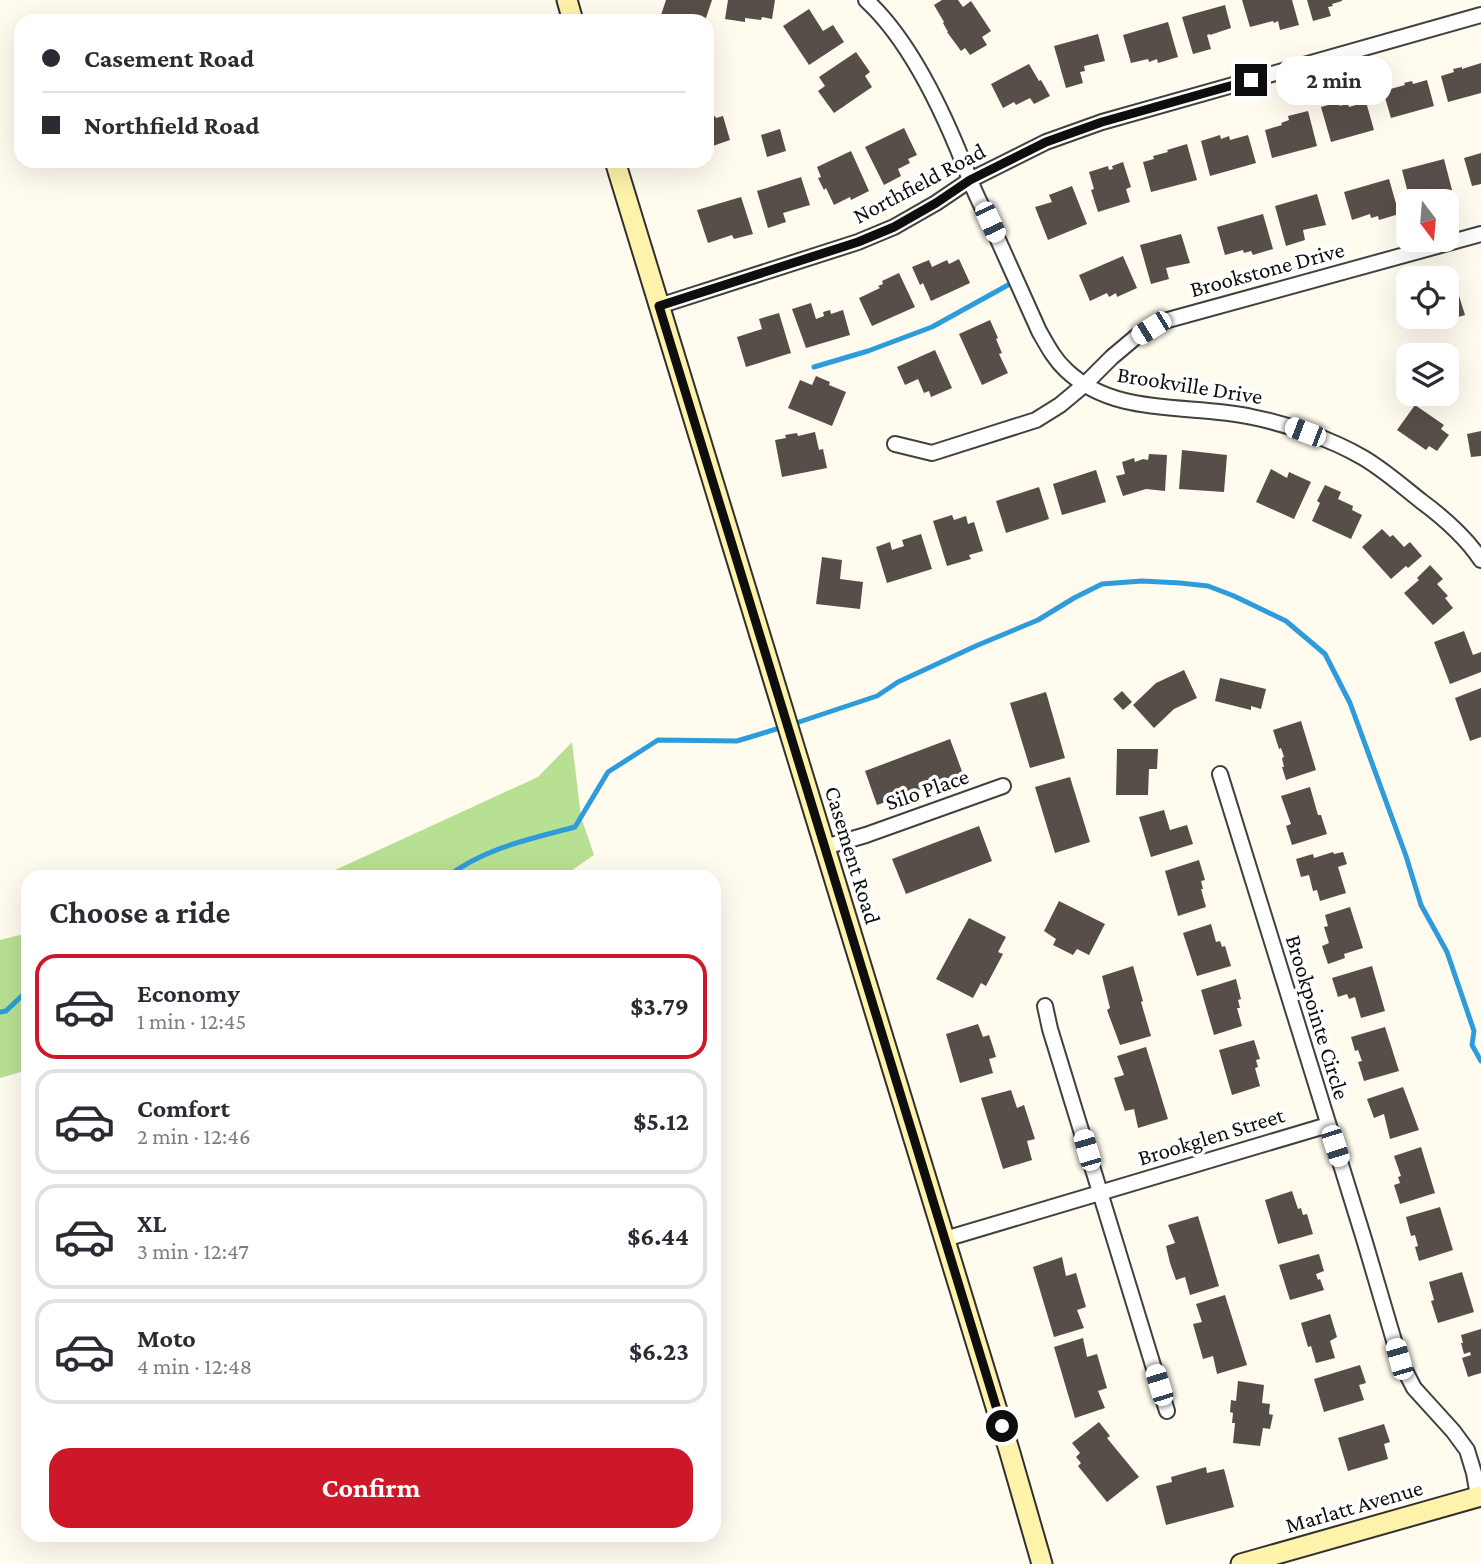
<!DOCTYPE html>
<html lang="en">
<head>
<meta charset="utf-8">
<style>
  body { margin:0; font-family:"Crimson Pro",serif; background:#f7f7f7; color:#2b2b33; height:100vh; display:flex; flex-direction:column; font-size:26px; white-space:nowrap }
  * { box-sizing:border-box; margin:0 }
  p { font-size:23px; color:#7c7c81 }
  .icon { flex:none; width:38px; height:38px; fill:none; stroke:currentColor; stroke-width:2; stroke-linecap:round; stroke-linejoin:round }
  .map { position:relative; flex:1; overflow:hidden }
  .side { position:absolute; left:21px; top:870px; width:700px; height:672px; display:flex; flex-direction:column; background:#fff; border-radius:21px; box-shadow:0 7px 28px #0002 }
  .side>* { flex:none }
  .guide { position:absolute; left:14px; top:14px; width:700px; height:154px; border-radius:21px; box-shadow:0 7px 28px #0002; display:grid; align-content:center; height:154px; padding:0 28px; background:#fff }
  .needle { width:46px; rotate:164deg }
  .tools { position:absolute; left:1396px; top:189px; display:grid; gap:14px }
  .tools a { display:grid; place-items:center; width:63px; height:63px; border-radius:14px; background:#fff; box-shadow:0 7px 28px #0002; font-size:35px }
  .end { position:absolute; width:32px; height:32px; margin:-16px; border:9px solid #0e0e0e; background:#fff; box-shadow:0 0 0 4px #fff }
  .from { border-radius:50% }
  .bubble { position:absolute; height:49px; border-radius:21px; background:#fff; box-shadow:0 7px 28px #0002; font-size:23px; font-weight:700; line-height:49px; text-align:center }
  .car { position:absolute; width:21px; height:42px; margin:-21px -10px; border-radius:9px; box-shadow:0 0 5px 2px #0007; background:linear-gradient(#fff 24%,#345 0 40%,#fff 0 76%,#345 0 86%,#fff 0) }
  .guide b { display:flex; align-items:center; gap:24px; height:66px; font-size:26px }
  .guide b+b { border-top:2px solid #e1e1e2 }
  .guide i { width:18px; height:18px; background:#2b2b33 }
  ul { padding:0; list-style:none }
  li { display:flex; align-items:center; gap:21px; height:105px; margin:0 14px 10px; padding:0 14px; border:4px solid #e1e1e2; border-radius:21px }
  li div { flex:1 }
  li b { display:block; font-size:26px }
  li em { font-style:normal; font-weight:700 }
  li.on { border-color:#cc1828 }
  li>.icon { width:63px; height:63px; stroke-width:1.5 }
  h2 { padding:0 28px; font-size:32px; line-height:84px }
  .cta { display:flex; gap:14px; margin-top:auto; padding:14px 28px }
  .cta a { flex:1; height:80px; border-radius:21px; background:#cc1828; color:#fff; font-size:28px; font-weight:700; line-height:80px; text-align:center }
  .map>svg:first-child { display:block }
  .forest { fill:#b8e092 }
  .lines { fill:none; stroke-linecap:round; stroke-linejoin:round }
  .stream { stroke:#2e9cda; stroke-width:5 }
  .building { fill:#584e49 }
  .street-casing { stroke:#414141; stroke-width:18 }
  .secondary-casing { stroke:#303030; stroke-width:23 }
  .street { stroke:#fff; stroke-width:14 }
  .secondary { stroke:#fff2aa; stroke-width:19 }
  .route { stroke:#0e0e0e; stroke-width:9 }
  .labels { text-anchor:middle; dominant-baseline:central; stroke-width:7; stroke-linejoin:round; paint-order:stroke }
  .street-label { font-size:23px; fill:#0e0e0e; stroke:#fff }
</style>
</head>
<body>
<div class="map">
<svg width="1481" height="1564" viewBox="0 0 1481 1564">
  <rect width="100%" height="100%" fill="#fffbef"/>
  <path class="forest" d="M 572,742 L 581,817 L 594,855 L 562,877 L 320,877 L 538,777 Z
    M 28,933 L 28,1070 L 0,1078 L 0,940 Z"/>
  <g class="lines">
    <path class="stream" d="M 814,367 L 868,351 L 932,327 L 1008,285
      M 793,724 L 877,696 L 898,682 L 978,645 L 1038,620 L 1074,598 L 1102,584 L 1142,581 L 1180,583 L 1208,586 L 1234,596 L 1286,621 L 1325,654 L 1350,703 L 1406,856 L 1421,905 L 1447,952 L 1474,1031 L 1472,1045 L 1481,1061
      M 447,877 C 484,848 530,839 575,827 L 608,772 L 658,740 L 737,741 L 783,727
      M 0,1012 L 6,1011 L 28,990"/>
  </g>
  <path class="building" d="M 666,0 L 712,0 L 705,21 L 671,21 L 660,18 Z
    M 728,0 L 775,0 L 772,19 L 762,17 L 761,20 L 745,18 L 745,22 L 725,19 Z
    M 942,0 L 958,0 L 963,7 L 971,1 L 991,31 L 982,37 L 987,45 L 970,55 L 965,48 L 961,51 L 947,32 L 948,32 L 943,23 L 944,22 L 934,5 Z
    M 1242,0 L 1292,0 L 1299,25 L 1280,30 L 1278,21 L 1274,23 L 1273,21 L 1250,27 Z
    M 1307,0 L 1342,0 L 1342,1 L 1332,4 L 1333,6 L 1328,7 L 1331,16 L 1313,21 Z
    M 1225,5 L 1231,28 L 1210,35 L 1210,34 L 1207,35 L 1211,49 L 1193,54 L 1182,17 Z
    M 809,9 L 823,31 L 833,25 L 844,42 L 809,65 L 783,26 Z
    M 1168,22 L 1178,57 L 1158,63 L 1157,59 L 1149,62 L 1148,59 L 1131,63 L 1123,35 Z
    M 1098,34 L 1105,61 L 1084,66 L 1085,71 L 1080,72 L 1083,83 L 1066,88 L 1054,46 Z
    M 856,52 L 870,72 L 865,76 L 872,87 L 834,113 L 818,91 L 825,86 L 819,77 Z
    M 1481,63 L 1481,93 L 1448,102 L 1441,76 L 1454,72 L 1453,69 L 1462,67 L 1462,69 Z
    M 1029,64 L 1039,81 L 1041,80 L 1050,96 L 1034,104 L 1030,98 L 1016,105 L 1014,102 L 1003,108 L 991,84 Z
    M 1427,80 L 1434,106 L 1391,118 L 1383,91 L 1405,85 L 1404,83 L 1412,81 L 1413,84 Z
    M 1339,102 L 1340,106 L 1348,103 L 1349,107 L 1366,102 L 1374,130 L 1331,142 L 1321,107 Z
    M 1308,111 L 1317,146 L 1272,158 L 1265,130 L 1282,125 L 1281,123 L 1289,120 L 1288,116 Z
    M 715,116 L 716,118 L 723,116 L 730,140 L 707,148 L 707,118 Z
    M 904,128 L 917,155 L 908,159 L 910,163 L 898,169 L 901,176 L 884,185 L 865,147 Z
    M 780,129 L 786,151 L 767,157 L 761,135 Z
    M 1220,135 L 1221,139 L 1229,136 L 1230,140 L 1248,135 L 1256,163 L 1210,176 L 1201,141 Z
    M 1187,144 L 1197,180 L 1151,192 L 1143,162 L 1154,159 L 1153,156 L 1168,152 L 1167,150 Z
    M 851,151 L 869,191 L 851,200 L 850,197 L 834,205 L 826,188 L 824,190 L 818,178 L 821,177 L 817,167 Z
    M 1481,153 L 1481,184 L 1472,186 L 1464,158 Z
    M 1444,159 L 1452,190 L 1429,195 L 1431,201 L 1410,201 L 1402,170 Z
    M 1123,162 L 1131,187 L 1126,189 L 1130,202 L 1098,212 L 1091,190 L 1094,189 L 1089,172 L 1108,166 L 1109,170 L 1113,169 L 1112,166 Z
    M 801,177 L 810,205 L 783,213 L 786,222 L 768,228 L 757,191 Z
    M 1389,179 L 1399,214 L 1379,220 L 1378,216 L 1371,218 L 1370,214 L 1352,220 L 1344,192 Z
    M 1072,186 L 1087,224 L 1048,240 L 1035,207 L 1052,202 L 1049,195 Z
    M 1317,194 L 1326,225 L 1303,230 L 1305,240 L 1286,246 L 1275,206 Z
    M 741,197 L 753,234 L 734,239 L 732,235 L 708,243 L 697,210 Z
    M 1263,214 L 1273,249 L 1253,255 L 1251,251 L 1244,253 L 1243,250 L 1225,255 L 1217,227 Z
    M 1181,234 L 1190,263 L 1166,268 L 1169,279 L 1151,284 L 1140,245 Z
    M 1123,256 L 1137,288 L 1117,297 L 1116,293 L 1109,297 L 1107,293 L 1090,301 L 1079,275 Z
    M 959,259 L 970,283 L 931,301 L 923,283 L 920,285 L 912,267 L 929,260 L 932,267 L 947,260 L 949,264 Z
    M 899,273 L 915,307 L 872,326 L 859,298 L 880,288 L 878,286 L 883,284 L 882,281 Z
    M 1456,286 L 1465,315 L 1445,321 L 1444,317 L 1447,317 L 1447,288 Z
    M 1409,299 L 1409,317 L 1420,317 L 1404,322 L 1398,302 Z
    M 811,303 L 816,319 L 824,316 L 823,312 L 830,310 L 831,314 L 843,310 L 850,335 L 806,348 L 792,309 Z
    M 779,313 L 791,353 L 746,367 L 737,337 L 762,329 L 759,319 Z
    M 990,320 L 998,338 L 996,339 L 1002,353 L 999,354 L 1008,373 L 982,385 L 959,334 Z
    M 935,350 L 952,388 L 931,397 L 929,391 L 924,393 L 918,379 L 905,385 L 897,367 Z
    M 816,376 L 830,382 L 829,385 L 846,392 L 832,426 L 788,408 L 800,380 L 812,385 Z
    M 1415,405 L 1444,425 L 1441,429 L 1449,435 L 1437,451 L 1429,446 L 1426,450 L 1397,430 Z
    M 1481,431 L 1481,456 L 1471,457 L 1467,434 Z
    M 815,432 L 819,450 L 823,449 L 827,468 L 782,477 L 775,440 L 786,438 L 785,435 L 797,433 L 798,436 Z
    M 1182,450 L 1227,455 L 1224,492 L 1179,489 Z
    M 1149,454 L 1167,455 L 1165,491 L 1146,489 L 1123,496 L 1116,476 L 1125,474 L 1122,462 L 1134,458 L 1135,462 L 1143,459 L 1148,460 Z
    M 1271,469 L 1287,478 L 1289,472 L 1311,482 L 1294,519 L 1256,502 Z
    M 1096,470 L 1106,502 L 1062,515 L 1053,484 Z
    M 1325,485 L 1341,492 L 1338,499 L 1353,506 L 1352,510 L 1362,515 L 1351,539 L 1312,521 L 1320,503 L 1317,501 Z
    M 1039,487 L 1049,519 L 1006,533 L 996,501 Z
    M 952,515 L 954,520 L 966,516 L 968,524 L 974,522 L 983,551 L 969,555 L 971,559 L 947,566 L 933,521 Z
    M 1382,529 L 1390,537 L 1393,535 L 1404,547 L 1410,542 L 1422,556 L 1408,568 L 1406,566 L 1391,579 L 1362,547 Z
    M 921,534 L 932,569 L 887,583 L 876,547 L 890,542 L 892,550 L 904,546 L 902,540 Z
    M 822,557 L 842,560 L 840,579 L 863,582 L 860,609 L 816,604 Z
    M 1430,565 L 1443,579 L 1437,584 L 1448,596 L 1445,598 L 1453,608 L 1433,625 L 1404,593 L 1419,580 L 1417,578 Z
    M 1464,631 L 1473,655 L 1481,652 L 1481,672 L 1450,684 L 1434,642 Z
    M 1184,670 L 1197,698 L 1174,709 L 1154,728 L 1133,705 L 1156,683 Z
    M 1220,678 L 1266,689 L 1261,709 L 1251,706 L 1251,710 L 1215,701 Z
    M 1481,688 L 1481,737 L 1470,741 L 1455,698 Z
    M 1122,691 L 1132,702 L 1123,710 L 1113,699 Z
    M 1046,692 L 1065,758 L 1030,768 L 1010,703 Z
    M 1301,721 L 1316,770 L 1286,780 L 1282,767 L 1284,767 L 1282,758 L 1284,757 L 1281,748 L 1279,749 L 1273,730 Z
    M 950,739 L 963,774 L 877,805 L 865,771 Z
    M 1117,749 L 1158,749 L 1157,769 L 1149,769 L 1148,795 L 1116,795 Z
    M 1070,777 L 1090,842 L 1055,853 L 1035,787 Z
    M 1310,787 L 1318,815 L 1321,815 L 1327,834 L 1292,845 L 1286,826 L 1291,824 L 1281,796 Z
    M 1164,810 L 1170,830 L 1187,825 L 1193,844 L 1151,857 L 1139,817 Z
    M 979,826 L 992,861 L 906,894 L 892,859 Z
    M 1333,852 L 1334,854 L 1343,852 L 1347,864 L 1338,867 L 1346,893 L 1320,901 L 1317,890 L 1313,891 L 1309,875 L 1301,877 L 1296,859 L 1313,854 L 1314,858 Z
    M 1199,860 L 1205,880 L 1201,881 L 1203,889 L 1201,889 L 1206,907 L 1178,916 L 1165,871 Z
    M 1059,901 L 1105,924 L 1089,955 L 1077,949 L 1073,955 L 1053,945 L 1056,939 L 1044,931 Z
    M 1350,907 L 1363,948 L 1344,954 L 1345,958 L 1328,964 L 1322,946 L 1329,943 L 1324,927 L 1328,926 L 1325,915 Z
    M 969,918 L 1006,937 L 998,952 L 1003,954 L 986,986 L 981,983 L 973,998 L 936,979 Z
    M 1211,924 L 1216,942 L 1220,941 L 1222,947 L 1225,946 L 1231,966 L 1197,976 L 1183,933 Z
    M 1133,966 L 1143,1001 L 1141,1002 L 1151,1036 L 1120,1045 L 1107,1010 L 1110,1008 L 1102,976 Z
    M 1372,966 L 1385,1011 L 1361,1018 L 1355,997 L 1349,999 L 1347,994 L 1338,997 L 1332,978 Z
    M 1236,979 L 1241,999 L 1238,1000 L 1240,1008 L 1237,1008 L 1242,1026 L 1214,1035 L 1201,990 Z
    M 978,1024 L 983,1037 L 989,1035 L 993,1047 L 996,1057 L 989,1059 L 993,1073 L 960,1083 L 946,1034 Z
    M 1385,1027 L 1399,1071 L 1364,1081 L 1358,1062 L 1362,1061 L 1358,1050 L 1355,1051 L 1351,1037 Z
    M 1254,1040 L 1260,1059 L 1256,1060 L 1258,1067 L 1255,1068 L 1260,1086 L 1232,1095 L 1219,1050 Z
    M 1146,1047 L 1168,1119 L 1138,1128 L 1134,1109 L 1125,1111 L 1114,1078 L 1124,1075 L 1117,1056 Z
    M 1403,1087 L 1419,1130 L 1390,1139 L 1384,1114 L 1374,1118 L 1367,1099 Z
    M 1011,1090 L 1017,1108 L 1024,1105 L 1035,1139 L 1027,1141 L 1032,1160 L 1003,1169 L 981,1098 Z
    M 1421,1147 L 1435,1193 L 1400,1204 L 1394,1185 L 1400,1183 L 1398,1177 L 1401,1176 L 1394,1156 Z
    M 1292,1191 L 1298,1209 L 1301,1208 L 1303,1215 L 1307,1214 L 1313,1234 L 1278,1244 L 1265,1200 Z
    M 1440,1207 L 1453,1250 L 1419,1261 L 1415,1247 L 1418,1246 L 1415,1235 L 1411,1236 L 1406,1217 Z
    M 1198,1216 L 1219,1286 L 1190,1295 L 1185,1277 L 1176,1280 L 1170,1263 L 1166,1246 L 1175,1243 L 1168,1225 Z
    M 1319,1254 L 1324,1271 L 1316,1274 L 1318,1280 L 1320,1279 L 1324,1290 L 1290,1300 L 1279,1265 Z
    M 1062,1257 L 1066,1276 L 1076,1273 L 1086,1307 L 1077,1310 L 1084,1328 L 1054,1337 L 1033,1267 Z
    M 1462,1272 L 1474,1312 L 1438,1323 L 1431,1301 L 1434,1300 L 1429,1282 Z
    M 1225,1295 L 1247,1365 L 1217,1374 L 1213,1356 L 1203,1359 L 1193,1324 L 1202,1322 L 1196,1304 Z
    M 1330,1314 L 1337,1337 L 1330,1341 L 1335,1358 L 1316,1363 L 1311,1346 L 1308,1347 L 1301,1323 Z
    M 1481,1329 L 1481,1373 L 1468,1377 L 1462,1358 L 1471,1355 L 1470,1352 L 1464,1354 L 1461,1343 L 1463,1343 L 1461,1335 Z
    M 1083,1338 L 1087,1357 L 1097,1354 L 1107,1388 L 1098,1391 L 1105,1408 L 1075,1418 L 1054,1347 Z
    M 1360,1365 L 1366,1383 L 1359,1385 L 1364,1400 L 1324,1412 L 1314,1379 Z
    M 1238,1381 L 1264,1385 L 1262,1403 L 1270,1404 L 1269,1414 L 1273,1415 L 1270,1429 L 1263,1428 L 1260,1446 L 1233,1443 L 1235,1423 L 1232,1423 L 1233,1413 L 1230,1412 L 1231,1400 L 1236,1401 Z
    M 1099,1422 L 1110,1436 L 1107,1438 L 1139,1477 L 1107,1502 L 1078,1466 L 1081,1463 L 1076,1457 L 1080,1453 L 1072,1443 Z
    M 1384,1424 L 1390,1442 L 1384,1444 L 1388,1459 L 1348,1471 L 1338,1438 Z
    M 1206,1467 L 1207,1473 L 1224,1469 L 1234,1507 L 1166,1525 L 1156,1486 L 1172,1482 L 1171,1477 Z"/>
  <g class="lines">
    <defs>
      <path id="street" d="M 866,0 C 912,42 948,122 970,180 C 977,198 986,215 995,233 C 1010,266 1024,298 1039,331 C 1047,345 1054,359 1066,370 C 1116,418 1190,403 1252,417 C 1287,424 1331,439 1362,457 C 1383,469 1402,486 1421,501 C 1444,518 1465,536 1481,560
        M 659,306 L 858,242 L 894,227 L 936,203 L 970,180 L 1046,142 L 1102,122 L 1481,15
        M 895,444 L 932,453 L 1036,420 L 1060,405 L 1084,385 L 1112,357 L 1137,336 L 1157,323 L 1481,234
        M 1220,774 L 1364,1239 L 1400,1361 L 1414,1388 L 1453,1431 L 1467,1450 L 1474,1473 L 1478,1496
        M 825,847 L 866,835 L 1003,786
        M 1045,1006 L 1050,1029 L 1167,1411
        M 945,1239 L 1328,1125"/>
      <path id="secondary" d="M 567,0 L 573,21
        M 615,161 L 1010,1453 L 1042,1564
        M 1241,1564 L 1481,1496"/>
    </defs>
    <use href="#street" class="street-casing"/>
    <use href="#secondary" class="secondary-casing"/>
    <use href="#street" class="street"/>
    <use href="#secondary" class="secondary"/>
  </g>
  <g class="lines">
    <path class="route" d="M 1002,1426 L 659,306 L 858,242 L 894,227 L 936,203 L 970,180 L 1046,142 L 1102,122 L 1251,80"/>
  </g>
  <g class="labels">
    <g class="street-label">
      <text transform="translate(919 183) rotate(-28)">Northfield Road</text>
      <text transform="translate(1267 269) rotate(-15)">Brookstone Drive</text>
      <text transform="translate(1190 385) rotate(9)">Brookville Drive</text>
      <text transform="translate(927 789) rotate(-19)">Silo Place</text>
      <text transform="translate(853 855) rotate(73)">Casement Road</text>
      <text transform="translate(1318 1017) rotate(73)">Brookpointe Circle</text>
      <text transform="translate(1211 1136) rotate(-17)">Brookglen Street</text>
      <text transform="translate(1354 1506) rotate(-16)">Marlatt Avenue</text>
    </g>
  </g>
</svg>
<div class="tools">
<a><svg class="needle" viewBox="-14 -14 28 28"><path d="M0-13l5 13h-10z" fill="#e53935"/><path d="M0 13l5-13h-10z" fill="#7c7c81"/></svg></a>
<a><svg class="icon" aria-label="locate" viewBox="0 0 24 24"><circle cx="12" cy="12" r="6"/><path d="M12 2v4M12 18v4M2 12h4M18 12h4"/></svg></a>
<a><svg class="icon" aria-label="layers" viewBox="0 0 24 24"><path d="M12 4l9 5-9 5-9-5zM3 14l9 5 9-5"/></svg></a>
</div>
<i class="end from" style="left:1002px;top:1426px"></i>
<i class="end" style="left:1251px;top:80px"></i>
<div class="bubble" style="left:1276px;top:56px;width:116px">2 min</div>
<i class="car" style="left:990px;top:222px;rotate:155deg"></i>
<i class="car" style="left:1151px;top:328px;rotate:238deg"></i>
<i class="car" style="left:1305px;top:432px;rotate:291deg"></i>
<i class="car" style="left:1335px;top:1146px;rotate:162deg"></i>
<i class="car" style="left:1087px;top:1150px;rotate:344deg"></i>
<i class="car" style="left:1399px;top:1359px;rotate:344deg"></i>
<i class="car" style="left:1159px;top:1385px;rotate:343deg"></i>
<div class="guide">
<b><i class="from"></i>Casement Road</b>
<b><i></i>Northfield Road</b>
</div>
<section class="side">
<h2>Choose a ride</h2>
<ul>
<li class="on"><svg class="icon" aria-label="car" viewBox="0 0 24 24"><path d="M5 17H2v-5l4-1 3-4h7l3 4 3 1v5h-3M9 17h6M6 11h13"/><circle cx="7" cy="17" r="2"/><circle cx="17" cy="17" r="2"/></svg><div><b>Economy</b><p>1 min · 12:45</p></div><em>$3.79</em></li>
<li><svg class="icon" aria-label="car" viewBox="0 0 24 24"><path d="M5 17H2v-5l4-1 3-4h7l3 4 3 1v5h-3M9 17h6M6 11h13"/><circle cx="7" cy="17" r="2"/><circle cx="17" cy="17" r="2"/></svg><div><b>Comfort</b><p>2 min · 12:46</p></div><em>$5.12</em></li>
<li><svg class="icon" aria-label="car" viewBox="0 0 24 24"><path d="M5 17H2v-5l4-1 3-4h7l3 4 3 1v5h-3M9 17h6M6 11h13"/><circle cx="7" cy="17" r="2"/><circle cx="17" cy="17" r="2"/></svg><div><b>XL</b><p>3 min · 12:47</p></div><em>$6.44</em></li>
<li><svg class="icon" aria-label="car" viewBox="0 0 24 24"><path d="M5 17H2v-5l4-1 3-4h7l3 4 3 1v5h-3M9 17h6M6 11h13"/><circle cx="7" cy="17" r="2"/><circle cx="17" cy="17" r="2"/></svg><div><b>Moto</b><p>4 min · 12:48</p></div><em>$6.23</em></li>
</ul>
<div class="cta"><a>Confirm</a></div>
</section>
</div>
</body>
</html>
